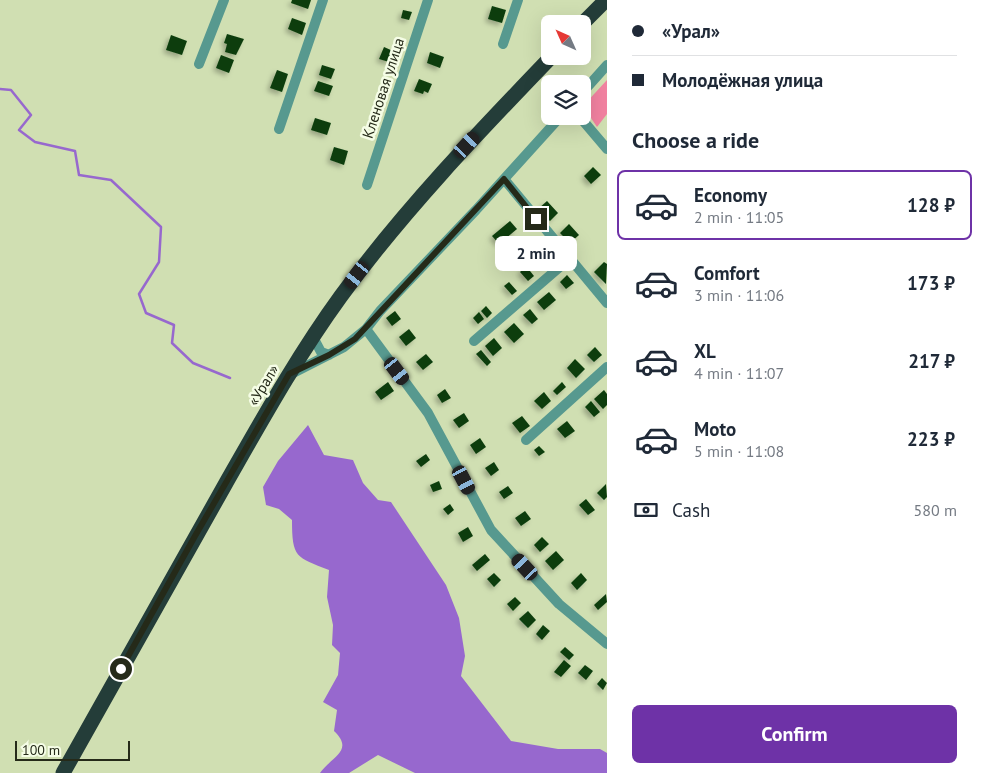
<!DOCTYPE html>
<html lang="en">
<head>
<meta charset="utf-8">
<style>
  body { margin:0; font-family:"PT Sans",sans-serif; background:#f2f2f3; color:#1f2937; height:100vh; display:flex; flex-direction:column; font-size:19px; white-space:nowrap }
  * { box-sizing:border-box; margin:0 }
  p { font-size:16px; color:#747a83 }
  .icon { flex:none; width:28px; height:28px; fill:none; stroke:currentColor; stroke-width:2; stroke-linecap:round; stroke-linejoin:round }
  .map { position:relative; flex:1; overflow:hidden }
  .side { display:flex; flex-direction:column; background:#fff; width:375px }
  .side>* { flex:none }
  .hud { display:grid; align-content:center; height:110px; padding:0 25px; background:#fff }
  .needle { width:32px; rotate:315deg }
  .controls { position:absolute; left:541px; top:15px; display:grid; gap:10px }
  .controls a { display:grid; place-items:center; width:50px; height:50px; border-radius:8px; background:#fff; box-shadow:0 5px 20px #0002; font-size:25px }
  .scale { position:absolute; left:15px; bottom:12px; width:115px; box-sizing:border-box; padding-left:5px; border:2px solid #252a19; border-top:0; font-size:14px; line-height:18px; white-space:nowrap; color:#252a19; -webkit-text-stroke:4px #f5fde6; paint-order:stroke }
  .end { position:absolute; width:22px; height:22px; margin:-11px; border:6px solid #252a19; background:#fff; box-shadow:0 0 0 2px #fff }
  .from { border-radius:50% }
  .bubble { position:absolute; height:35px; border-radius:8px; background:#fff; box-shadow:0 5px 20px #0002; font-size:16px; font-weight:800; line-height:35px; text-align:center }
  .car { position:absolute; width:15px; height:30px; margin:-15px -8px; border-radius:6px; box-shadow:0 0 4px 1px #0007; background:linear-gradient(#222 24%,#8ab4d8 0 40%,#222 0 76%,#8ab4d8 0 86%,#222 0) }
  .hud b { display:flex; align-items:center; gap:18px; height:48px; font-size:19px }
  .hud b+b { border-top:1px solid #e0e1e3 }
  .hud i { width:12px; height:12px; background:#1f2937 }
  ul { padding:0; list-style:none }
  li { display:flex; align-items:center; gap:15px; height:70px; margin:0 10px 8px; padding:0 15px; border:2px solid transparent; border-radius:8px }
  li div { flex:1 }
  li b { display:block; font-size:19px }
  li em { font-style:normal; font-weight:800 }
  li.active { border-color:#6e32a7 }
  li>.icon { width:45px; height:45px; stroke-width:1.5 }
  h2 { padding:0 25px; font-size:22px; line-height:60px }
  .pay { display:flex; align-items:center; gap:12px; height:55px; padding:0 25px; font-size:19px }
  .pay p { margin-inline-start:auto }
  .cta { display:flex; gap:10px; margin-top:auto; padding:10px 25px }
  .cta a { flex:1; height:58px; border-radius:8px; background:#6e32a7; color:#fff; font-size:20px; font-weight:800; line-height:58px; text-align:center }
  main { display:flex; flex:1; min-height:0 }
  .map>svg:first-child { display:block }
  .green { fill:#f282a1 }
  .water { fill:#9768ce }
  .lines { fill:none; stroke-linecap:round; stroke-linejoin:round }
  .stream { stroke:#9768ce; stroke-width:2.5 }
  .building { fill:#0c3e0d; filter:url(#shadow) }
  .minor { stroke:#57998f; stroke-width:10 }
  .highway { stroke:#243d39; stroke-width:15 }
  .route { stroke:#252a19; stroke-width:6 }
  .labels { text-anchor:middle; dominant-baseline:central; stroke-width:5; stroke-linejoin:round; paint-order:stroke }
  .street-label { font-size:15px; fill:#252a19; stroke:#f5fde6 }
</style>
</head>
<body>
<main>
<div class="map">
<svg width="607" height="773" viewBox="0 0 607 773">
  <defs>
    <filter id="shadow"><feDropShadow dx="-3" dy="3" stdDeviation="2.5" flood-color="#0004"/></filter>
  </defs>
  <rect width="100%" height="100%" fill="#d0dfb2"/>
  <path class="green" d="M 607,80 L 607,114 L 597,127 L 583,106 Z"/>
  <path class="water" d="M 308,425 L 324,455 L 353,460 L 363,483 L 378,500 L 391,502 L 446,585 L 459,618 L 465,656 L 461,676 L 511,741 L 558,749 L 600,749 L 607,753 L 607,773 L 415,773 L 378,755 L 349,773 L 320,773 C 331,757 355,751 334,731 L 337,710 L 323,702 L 338,675 L 340,653 L 332,645 L 333,625 L 327,597 L 329,570 C 296,557 292,558 292,520 L 279,509 L 266,505 L 263,487 L 278,461 Z"/>
  <g class="lines">
    <path class="stream" d="M 0,89 L 11,90 L 31,115 L 19,130 L 35,142 L 75,151 L 79,175 L 111,180 L 161,227 L 159,262 L 139,294 L 146,313 L 174,325 L 172,343 L 193,363 L 230,378"/>
  </g>
  <path class="building" d="M 292,0 L 311,0 L 308,9 L 291,3 Z
    M 492,6 L 506,10 L 502,23 L 488,19 Z
    M 403,10 L 412,12 L 409,20 L 401,18 Z
    M 292,18 L 306,23 L 302,35 L 288,29 Z
    M 227,34 L 244,39 L 236,55 L 225,52 L 227,44 L 224,43 Z
    M 171,35 L 187,41 L 182,55 L 166,50 Z
    M 384,47 L 393,51 L 389,62 L 379,59 Z
    M 430,52 L 444,57 L 440,68 L 427,63 Z
    M 221,55 L 234,60 L 229,73 L 216,68 Z
    M 322,65 L 335,69 L 331,79 L 319,75 Z
    M 277,70 L 288,74 L 282,92 L 270,88 Z
    M 419,79 L 432,84 L 428,93 L 424,91 L 423,94 L 414,91 Z
    M 318,81 L 333,86 L 329,96 L 314,91 Z
    M 315,118 L 331,123 L 327,135 L 311,130 Z
    M 334,147 L 348,151 L 344,165 L 330,160 Z
    M 593,167 L 601,175 L 591,184 L 584,176 Z
    M 547,201 L 558,213 L 550,221 L 538,209 Z
    M 510,221 L 517,229 L 499,244 L 492,236 Z
    M 569,224 L 579,235 L 570,243 L 560,233 Z
    M 544,251 L 551,260 L 542,267 L 535,259 Z
    M 604,262 L 607,264 L 606,284 L 594,272 Z
    M 526,266 L 534,276 L 528,281 L 520,272 Z
    M 567,275 L 574,283 L 566,289 L 560,282 Z
    M 509,282 L 517,291 L 512,295 L 504,286 Z
    M 549,292 L 556,300 L 544,310 L 537,302 Z
    M 486,306 L 492,313 L 487,318 L 481,311 Z
    M 530,309 L 538,319 L 532,324 L 523,315 Z
    M 395,311 L 401,319 L 392,326 L 386,318 Z
    M 479,312 L 484,319 L 478,324 L 473,318 Z
    M 514,323 L 524,334 L 514,343 L 504,332 Z
    M 409,329 L 416,338 L 406,346 L 399,337 Z
    M 494,338 L 502,348 L 493,356 L 485,346 Z
    M 595,347 L 602,355 L 594,362 L 587,355 Z
    M 481,350 L 491,362 L 487,366 L 476,354 Z
    M 426,354 L 433,362 L 423,370 L 416,362 Z
    M 575,359 L 585,369 L 576,378 L 567,368 Z
    M 388,382 L 394,391 L 381,400 L 375,392 Z
    M 562,382 L 566,387 L 557,395 L 553,391 Z
    M 445,389 L 451,398 L 442,403 L 437,395 Z
    M 604,390 L 607,394 L 607,405 L 603,409 L 594,399 Z
    M 544,392 L 551,401 L 542,409 L 534,401 Z
    M 591,401 L 600,412 L 594,417 L 585,407 Z
    M 464,413 L 469,421 L 459,428 L 453,420 Z
    M 522,416 L 530,426 L 520,433 L 512,423 Z
    M 567,421 L 575,431 L 565,438 L 557,429 Z
    M 480,438 L 486,447 L 476,454 L 470,445 Z
    M 539,446 L 545,452 L 539,456 L 534,450 Z
    M 426,454 L 430,460 L 421,467 L 416,461 Z
    M 494,462 L 499,470 L 491,476 L 485,468 Z
    M 439,481 L 442,489 L 433,492 L 430,485 Z
    M 606,484 L 607,497 L 604,500 L 597,493 Z
    M 508,486 L 513,493 L 504,499 L 499,492 Z
    M 586,499 L 595,510 L 588,515 L 579,505 Z
    M 450,504 L 454,510 L 448,515 L 443,509 Z
    M 525,511 L 531,519 L 521,526 L 515,518 Z
    M 468,527 L 473,536 L 463,542 L 458,533 Z
    M 542,537 L 549,544 L 540,552 L 534,545 Z
    M 556,551 L 564,560 L 553,570 L 545,561 Z
    M 485,554 L 490,560 L 477,571 L 472,565 Z
    M 494,573 L 501,580 L 494,587 L 487,579 Z
    M 581,573 L 587,580 L 577,590 L 571,583 Z
    M 606,594 L 607,602 L 598,610 L 594,605 Z
    M 515,597 L 521,603 L 513,611 L 507,604 Z
    M 528,611 L 536,620 L 528,628 L 519,619 Z
    M 543,625 L 550,631 L 542,640 L 536,634 Z
    M 565,647 L 574,655 L 569,660 L 560,652 Z
    M 564,660 L 571,666 L 561,677 L 554,672 Z
    M 585,665 L 593,671 L 586,680 L 578,673 Z
    M 602,678 L 607,683 L 603,690 L 597,684 Z"/>
  <g class="lines">
    <path class="minor" d="M 503,44 L 518,0
      M 199,64 L 224,0
      M 582,93 L 607,65
      M 579,116 L 607,149
      M 279,129 L 323,0
      M 504,179 L 607,303
      M 367,185 L 428,0
      M 366,329 L 428,413 L 491,530 L 559,604 L 607,644
      M 313,337 L 321,352 L 329,355
      M 474,341 L 569,259
      M 291,374 L 344,347 L 366,329 L 380,311 L 476,210 L 561,116
      M 526,440 L 607,367"/>
    <path class="highway" d="M 582,24 L 606,0
      M 63,773 C 117,676 171,579 226,483 C 262,420 298,355 341,296 C 404,210 478,133 552,56"/>
  </g>
  <g class="lines">
    <path class="route" d="M 121,669 L 195,536 L 289,374 L 329,355 L 355,339 L 504,179 L 536,219"/>
  </g>
  <g class="labels">
    <g class="street-label">
      <text transform="translate(383 88) rotate(-72)">Кленовая улица</text>
      <text transform="translate(263 385) rotate(-59)">«Урал»</text>
    </g>
  </g>
</svg>
<div class="controls">
<a><svg class="needle" viewBox="-14 -14 28 28"><path d="M0-13l5 13h-10z" fill="#e53935"/><path d="M0 13l5-13h-10z" fill="#747a83"/></svg></a>
<a><svg class="icon" aria-label="layers" viewBox="0 0 24 24"><path d="M12 4l9 5-9 5-9-5zM3 14l9 5 9-5"/></svg></a>
</div>
<div class="scale">100 m</div>
<i class="end from" style="left:121px;top:669px"></i>
<i class="end" style="left:536px;top:219px"></i>
<div class="bubble" style="left:495px;top:236px;width:82px">2 min</div>
<i class="car" style="left:467px;top:145px;rotate:43deg"></i>
<i class="car" style="left:357px;top:275px;rotate:217deg"></i>
<i class="car" style="left:397px;top:371px;rotate:143deg"></i>
<i class="car" style="left:464px;top:480px;rotate:152deg"></i>
<i class="car" style="left:525px;top:567px;rotate:317deg"></i>
</div>
<section class="side">
<div class="hud">
<b><i class="from"></i>«Урал»</b>
<b><i></i>Молодёжная улица</b>
</div>
<h2>Choose a ride</h2>
<ul>
<li class="active"><svg class="icon" aria-label="car" viewBox="0 0 24 24"><path d="M5 17H2v-5l4-1 3-4h7l3 4 3 1v5h-3M9 17h6M6 11h13"/><circle cx="7" cy="17" r="2"/><circle cx="17" cy="17" r="2"/></svg><div><b>Economy</b><p>2 min · 11:05</p></div><em>128 ₽</em></li>
<li><svg class="icon" aria-label="car" viewBox="0 0 24 24"><path d="M5 17H2v-5l4-1 3-4h7l3 4 3 1v5h-3M9 17h6M6 11h13"/><circle cx="7" cy="17" r="2"/><circle cx="17" cy="17" r="2"/></svg><div><b>Comfort</b><p>3 min · 11:06</p></div><em>173 ₽</em></li>
<li><svg class="icon" aria-label="car" viewBox="0 0 24 24"><path d="M5 17H2v-5l4-1 3-4h7l3 4 3 1v5h-3M9 17h6M6 11h13"/><circle cx="7" cy="17" r="2"/><circle cx="17" cy="17" r="2"/></svg><div><b>XL</b><p>4 min · 11:07</p></div><em>217 ₽</em></li>
<li><svg class="icon" aria-label="car" viewBox="0 0 24 24"><path d="M5 17H2v-5l4-1 3-4h7l3 4 3 1v5h-3M9 17h6M6 11h13"/><circle cx="7" cy="17" r="2"/><circle cx="17" cy="17" r="2"/></svg><div><b>Moto</b><p>5 min · 11:08</p></div><em>223 ₽</em></li>
</ul>
<div class="pay"><svg class="icon" aria-label="cash" viewBox="0 0 24 24"><path d="M3 7h18v10H3z"/><circle cx="12" cy="12" r="2"/></svg>Cash<p>580 m</p></div>
<div class="cta"><a>Confirm</a></div>
</section>
</main>
</body>
</html>
